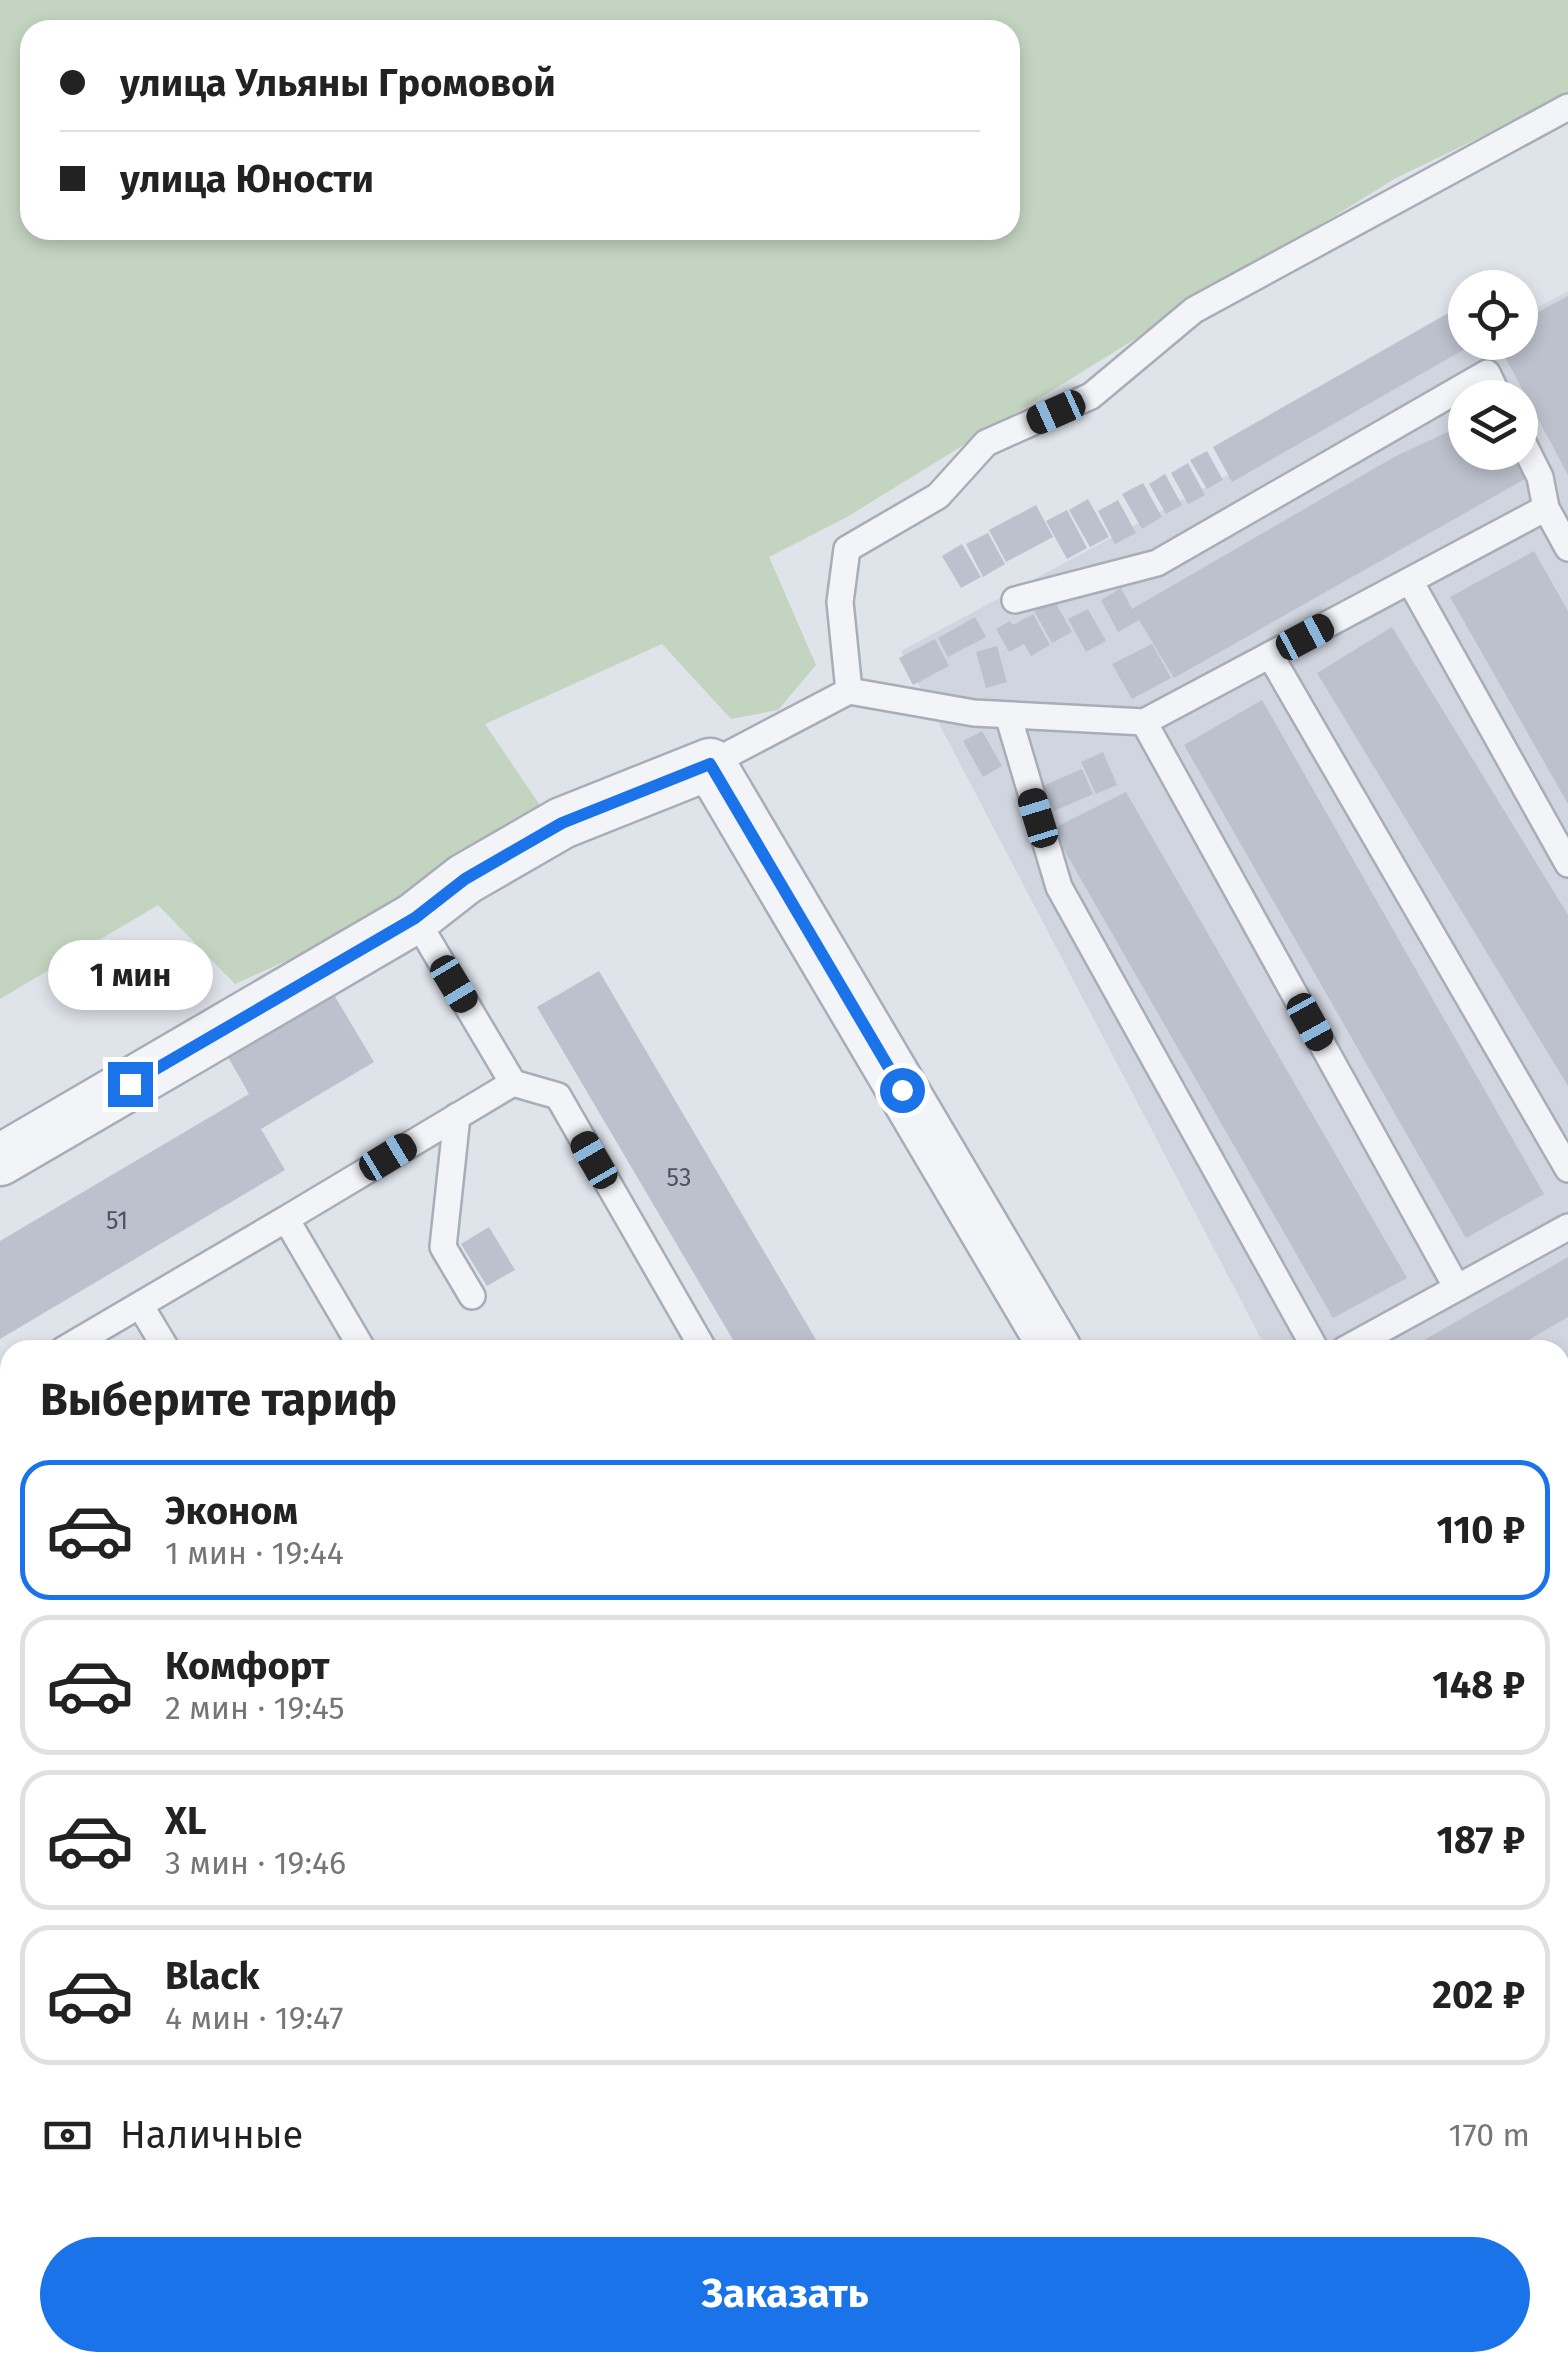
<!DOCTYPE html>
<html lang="ru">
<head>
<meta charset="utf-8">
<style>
  body { margin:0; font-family:"Fira Sans",sans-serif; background:#f6f6f6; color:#222; height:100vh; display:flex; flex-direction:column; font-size:38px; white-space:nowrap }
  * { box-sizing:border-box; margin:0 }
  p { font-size:32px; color:#767676 }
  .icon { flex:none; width:55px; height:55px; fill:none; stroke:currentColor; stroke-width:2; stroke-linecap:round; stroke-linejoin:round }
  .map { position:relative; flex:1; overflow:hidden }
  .side { position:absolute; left:0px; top:1340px; width:1570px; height:1032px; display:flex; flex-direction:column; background:#fff; border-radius:30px 30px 0 0; box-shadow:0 5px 15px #0003 }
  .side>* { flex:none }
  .guide { position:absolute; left:20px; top:20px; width:1000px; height:220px; border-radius:30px; box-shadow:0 5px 15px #0003; display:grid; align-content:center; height:220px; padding:0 40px; background:#fff }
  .controls { position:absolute; left:1448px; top:270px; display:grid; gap:20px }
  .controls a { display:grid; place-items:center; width:90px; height:90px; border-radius:50%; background:#fff; box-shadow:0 5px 15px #0003; font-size:50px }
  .end { position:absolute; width:45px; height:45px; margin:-22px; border:12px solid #1a73e8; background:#fff; box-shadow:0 0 0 5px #fff }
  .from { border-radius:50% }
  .bubble { position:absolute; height:70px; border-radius:35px; background:#fff; box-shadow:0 5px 15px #0003; font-size:32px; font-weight:700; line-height:70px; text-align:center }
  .car { position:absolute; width:30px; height:60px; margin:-30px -15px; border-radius:12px; box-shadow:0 0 8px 2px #0007; background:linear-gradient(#222 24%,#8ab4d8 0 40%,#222 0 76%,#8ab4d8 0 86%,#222 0) }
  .guide b { display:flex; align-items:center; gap:35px; height:95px; font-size:38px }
  .guide b+b { border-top:2px solid #e0e0e0 }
  .guide i { width:25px; height:25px; background:#222 }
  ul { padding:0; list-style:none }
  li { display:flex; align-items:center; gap:30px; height:140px; margin:0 20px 15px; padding:0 20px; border:5px solid #e0e0e0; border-radius:30px }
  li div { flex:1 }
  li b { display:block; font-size:38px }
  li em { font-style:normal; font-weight:700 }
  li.current { border-color:#1a73e8 }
  li>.icon { width:90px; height:90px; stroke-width:1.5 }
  h2 { padding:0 40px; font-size:45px; line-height:120px }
  .pay { display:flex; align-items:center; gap:25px; height:110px; padding:0 40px; font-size:38px }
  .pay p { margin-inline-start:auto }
  .cta { display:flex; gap:20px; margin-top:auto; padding:20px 40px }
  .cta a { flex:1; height:115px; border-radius:60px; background:#1a73e8; color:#fff; font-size:40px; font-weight:700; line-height:115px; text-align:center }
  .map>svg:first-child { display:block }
  .built { fill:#d1d5df; fill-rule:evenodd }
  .green { fill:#c3d5c0; fill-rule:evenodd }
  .building { fill:#bcc1cd }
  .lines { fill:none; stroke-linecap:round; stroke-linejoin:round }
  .service-casing { stroke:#a8adb8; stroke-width:30 }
  .minor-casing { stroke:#a8adb8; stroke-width:55 }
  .service { stroke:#f3f4f8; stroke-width:25 }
  .minor { stroke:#f3f4f8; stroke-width:50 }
  .route { stroke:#1a73e8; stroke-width:12 }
  .labels { text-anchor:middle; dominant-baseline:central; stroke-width:9; stroke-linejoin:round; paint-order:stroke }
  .number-label { font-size:25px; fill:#4c5366 }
</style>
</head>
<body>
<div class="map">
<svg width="1568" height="2371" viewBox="0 0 1568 2371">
  <rect width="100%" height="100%" fill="#dfe3ea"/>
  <path class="built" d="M 1568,291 L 1568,1356 L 1560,1361 L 1560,1350 L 1267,1350 L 901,651 L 1473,343 L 1520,342 L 1520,317 ZM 1465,398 L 1520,398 L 1520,452 L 1465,452 Z
    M 10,1521 L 10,2136 L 0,2142 L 0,1527 Z"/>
  <path class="green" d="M 0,0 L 1568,0 L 1568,95 L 1396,178 L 847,517 L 769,557 L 816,665 L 778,710 L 731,719 L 662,644 L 485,724 L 552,823 L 370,923 L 235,984 L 158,905 L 0,999 ZM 30,30 L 1010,30 L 1010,230 L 30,230 Z
    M 10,2188 L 10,2316 L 0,2322 L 0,2194 Z"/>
  <path class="building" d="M 1568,296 L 1568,475 L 1497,342 L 1520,342 L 1520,322 Z
    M 1452,311 L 1465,333 L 1465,342 L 1472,345 L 1232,482 L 1213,447 Z
    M 1465,424 L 1465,452 L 1509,452 L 1525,479 L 1174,678 L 1139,620 L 1118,632 L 1101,600 L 1121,588 L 1132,609 L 1394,457 Z
    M 1207,451 L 1223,480 L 1207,489 L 1190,460 Z
    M 1188,463 L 1205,495 L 1188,504 L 1171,473 Z
    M 1165,474 L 1182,505 L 1166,514 L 1149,484 Z
    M 1143,483 L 1162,517 L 1142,529 L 1122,494 Z
    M 1088,499 L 1109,537 L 1090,547 L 1069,510 Z
    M 1118,500 L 1136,533 L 1115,544 L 1098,511 Z
    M 1036,505 L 1053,537 L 1006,562 L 989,530 Z
    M 1067,510 L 1087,548 L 1067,559 L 1046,521 Z
    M 988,533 L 1005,564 L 983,577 L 966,544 Z
    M 962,544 L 981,577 L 961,588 L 942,556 Z
    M 1534,551 L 1568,611 L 1568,804 L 1450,597 Z
    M 1054,600 L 1072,632 L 1052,643 L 1034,611 Z
    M 1088,609 L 1106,641 L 1086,652 L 1068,619 Z
    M 1033,614 L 1050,645 L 1031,656 L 1024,644 L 1009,652 L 996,629 L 1010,621 L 1013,625 Z
    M 975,617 L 986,637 L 948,657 L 938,638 Z
    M 1392,627 L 1568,915 L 1568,1086 L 1317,673 Z
    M 935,639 L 949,666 L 913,685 L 899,658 Z
    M 1152,644 L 1171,678 L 1132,699 L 1112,664 Z
    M 997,646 L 1007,682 L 986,688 L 976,652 Z
    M 1262,700 L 1544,1194 L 1466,1238 L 1184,745 Z
    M 982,731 L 1002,766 L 983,777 L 963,741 Z
    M 1103,752 L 1117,785 L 1096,794 L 1081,762 Z
    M 1082,769 L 1093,794 L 1054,811 L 1043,786 Z
    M 1126,792 L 1407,1278 L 1333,1318 L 1052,829 Z
    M 599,971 L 822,1350 L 739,1350 L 537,1007 Z
    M 330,988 L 374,1062 L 261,1129 L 285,1170 L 0,1339 L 0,1241 L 249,1094 L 224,1050 Z
    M 489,1227 L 515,1270 L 487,1286 L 461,1244 Z
    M 1568,1257 L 1568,1317 L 1511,1350 L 1407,1350 Z
    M 298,1340 L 304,1350 L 280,1350 Z
    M 1568,1646 L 1568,1742 L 1560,1747 L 1560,1651 Z
    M 10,1706 L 10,1811 L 0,1817 L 0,1712 Z
    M 1560,1754 L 1568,1768 L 1568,1925 L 1560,1911 Z
    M 5,2001 L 10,2010 L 8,2059 L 0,2046 L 0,2004 Z
    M 0,2081 L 10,2098 L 10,2124 L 0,2130 Z
    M 281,2362 L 420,2362 L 405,2371 L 285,2371 Z
    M 1019,2362 L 1034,2362 L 1041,2371 L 1010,2371 Z
    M 1176,2362 L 1305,2362 L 1310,2371 L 1181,2371 Z"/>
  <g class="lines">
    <defs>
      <path id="service" d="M 1520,437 L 1540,477 L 1546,508
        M 1410,581 L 1568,864
        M 1015,600 L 1157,563 L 1487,373 L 1499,398
        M 1270,655 L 1568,1169
        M 849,691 L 974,713 L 1144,722 L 1546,508 L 1568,548
        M 1008,715 L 1059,887 L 1316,1350
        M 1144,722 L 1457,1288
        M 710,764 L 849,691 L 840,602 L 847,549 L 938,496 L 986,443 L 1091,396 L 1194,310 L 1568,107
        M 415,918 L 513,1083
        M 457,1116 L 443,1247 L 472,1296
        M 286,1219 L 513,1083 L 558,1096 L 704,1350
        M 140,1305 L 167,1350
        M 63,1350 L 286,1219 L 363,1350
        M 1344,1350 L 1568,1227
        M 0,1387 L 10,1381
        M 0,1556 L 10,1573
        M 1560,1561 L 1568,1556
        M 0,1645 L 10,1639
        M 0,1830 L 10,1823
        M 243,2362 L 247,2371
        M 1118,2362 L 1122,2371
        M 1497,2362 L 1502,2371
        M 140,2371 L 155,2362
        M 1556,2371 L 1568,2364"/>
      <path id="minor" d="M 0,1160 L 415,918 L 465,879 L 562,823 L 710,764 L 1056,1350
        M 1560,2209 L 1568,2222
        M 893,2371 L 908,2362"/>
    </defs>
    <use href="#service" class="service-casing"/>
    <use href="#minor" class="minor-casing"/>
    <use href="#service" class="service"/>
    <use href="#minor" class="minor"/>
  </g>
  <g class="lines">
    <path class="route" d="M 130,1084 L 415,918 L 465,879 L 562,823 L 710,764 L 902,1090"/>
  </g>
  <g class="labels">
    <g class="number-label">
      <text x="679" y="1178">53</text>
      <text x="117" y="1221">51</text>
    </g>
  </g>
</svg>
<div class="controls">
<a><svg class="icon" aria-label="locate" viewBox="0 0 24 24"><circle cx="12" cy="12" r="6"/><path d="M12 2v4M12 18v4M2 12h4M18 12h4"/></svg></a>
<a><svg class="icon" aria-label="layers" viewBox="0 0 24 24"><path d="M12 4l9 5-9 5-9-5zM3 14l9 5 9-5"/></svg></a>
</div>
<i class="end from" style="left:902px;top:1090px"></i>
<i class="end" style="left:130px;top:1084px"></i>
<div class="bubble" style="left:48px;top:940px;width:165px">1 мин</div>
<i class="car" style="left:1056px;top:412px;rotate:246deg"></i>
<i class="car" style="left:1305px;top:637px;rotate:62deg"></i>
<i class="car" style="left:1038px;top:818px;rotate:343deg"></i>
<i class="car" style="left:454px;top:984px;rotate:149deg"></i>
<i class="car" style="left:1310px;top:1022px;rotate:151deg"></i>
<i class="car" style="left:388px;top:1157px;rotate:59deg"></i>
<i class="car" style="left:594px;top:1160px;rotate:330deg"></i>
<div class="guide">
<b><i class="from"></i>улица Ульяны Громовой</b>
<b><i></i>улица Юности</b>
</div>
<section class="side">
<h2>Выберите тариф</h2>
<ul>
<li class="current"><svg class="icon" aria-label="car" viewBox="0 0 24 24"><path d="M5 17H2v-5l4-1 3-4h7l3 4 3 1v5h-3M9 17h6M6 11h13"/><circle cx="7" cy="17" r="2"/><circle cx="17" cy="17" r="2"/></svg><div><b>Эконом</b><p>1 мин · 19:44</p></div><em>110 ₽</em></li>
<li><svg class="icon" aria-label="car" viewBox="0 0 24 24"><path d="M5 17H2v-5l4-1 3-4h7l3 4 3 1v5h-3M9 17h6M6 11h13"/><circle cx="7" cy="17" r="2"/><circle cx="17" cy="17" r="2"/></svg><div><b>Комфорт</b><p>2 мин · 19:45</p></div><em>148 ₽</em></li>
<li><svg class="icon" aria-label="car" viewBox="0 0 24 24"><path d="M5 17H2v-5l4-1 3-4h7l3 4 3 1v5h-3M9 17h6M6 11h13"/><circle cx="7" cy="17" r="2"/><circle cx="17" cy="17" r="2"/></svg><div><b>XL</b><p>3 мин · 19:46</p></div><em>187 ₽</em></li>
<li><svg class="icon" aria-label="car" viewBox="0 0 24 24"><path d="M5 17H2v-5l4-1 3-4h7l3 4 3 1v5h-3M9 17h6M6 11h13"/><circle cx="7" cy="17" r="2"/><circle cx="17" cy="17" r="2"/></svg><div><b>Black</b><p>4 мин · 19:47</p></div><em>202 ₽</em></li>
</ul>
<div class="pay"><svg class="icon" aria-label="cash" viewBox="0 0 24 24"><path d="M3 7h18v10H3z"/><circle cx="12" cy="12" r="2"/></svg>Наличные<p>170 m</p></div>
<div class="cta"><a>Заказать</a></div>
</section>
</div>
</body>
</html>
